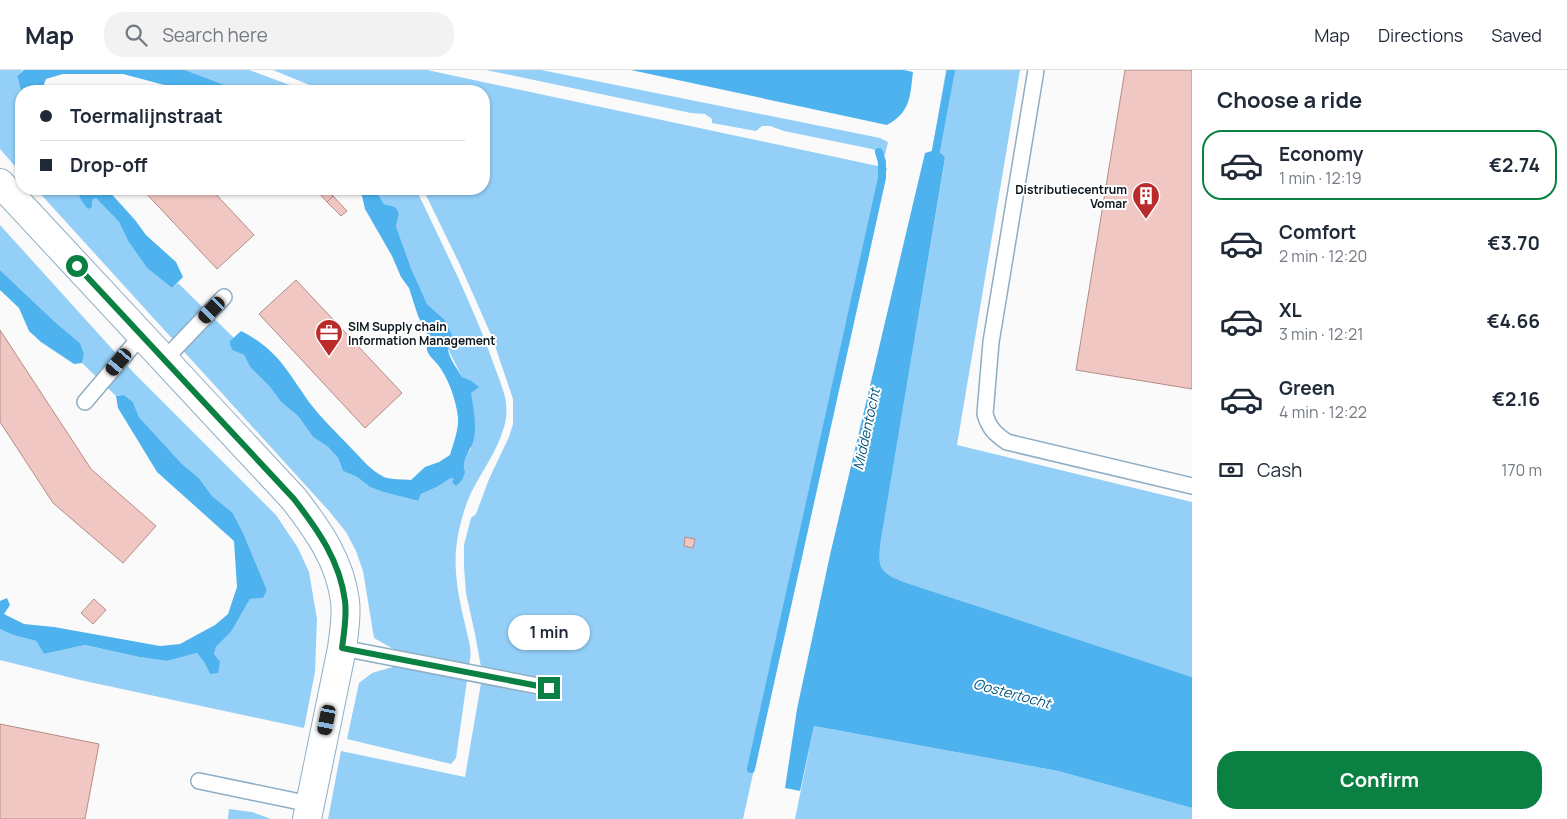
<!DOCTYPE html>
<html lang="en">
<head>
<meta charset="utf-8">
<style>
  body { margin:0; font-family:Manrope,sans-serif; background:#f2f2f3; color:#1f2937; height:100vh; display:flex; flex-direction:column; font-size:19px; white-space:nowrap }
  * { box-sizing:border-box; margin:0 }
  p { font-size:16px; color:#747a83 }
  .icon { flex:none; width:28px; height:28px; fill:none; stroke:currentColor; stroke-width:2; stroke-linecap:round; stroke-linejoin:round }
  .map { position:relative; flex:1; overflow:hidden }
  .side { display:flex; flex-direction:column; background:#fff; width:375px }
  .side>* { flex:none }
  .hud { position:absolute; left:15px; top:15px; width:475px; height:110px; border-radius:20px; box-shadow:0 1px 4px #0004; display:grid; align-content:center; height:110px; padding:0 25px; background:#fff }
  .end { position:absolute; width:22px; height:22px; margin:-11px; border:6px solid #0b8043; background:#fff; box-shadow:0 0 0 2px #fff }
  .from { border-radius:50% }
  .bubble { position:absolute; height:35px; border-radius:18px; background:#fff; box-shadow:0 1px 4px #0004; font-size:16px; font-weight:700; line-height:35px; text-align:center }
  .car { position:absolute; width:15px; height:30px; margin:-15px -8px; border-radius:6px; box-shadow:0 0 4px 1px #0007; background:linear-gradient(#222 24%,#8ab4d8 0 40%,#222 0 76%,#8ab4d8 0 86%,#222 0) }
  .hud b { display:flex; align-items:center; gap:18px; height:48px; font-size:19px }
  .hud b+b { border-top:1px solid #e0e1e3 }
  .hud i { width:12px; height:12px; background:#1f2937 }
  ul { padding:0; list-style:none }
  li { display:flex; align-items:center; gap:15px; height:70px; margin:0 10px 8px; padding:0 15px; border:2px solid transparent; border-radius:20px }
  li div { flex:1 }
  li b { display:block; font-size:19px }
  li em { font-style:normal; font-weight:700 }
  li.selected { border-color:#0b8043 }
  li>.icon { width:45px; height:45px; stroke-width:1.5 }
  h2 { padding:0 25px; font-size:22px; line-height:60px }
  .pay { display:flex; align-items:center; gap:12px; height:55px; padding:0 25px; font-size:19px }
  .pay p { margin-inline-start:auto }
  .button { display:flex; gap:10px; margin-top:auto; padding:10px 25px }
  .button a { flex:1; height:58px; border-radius:20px; background:#0b8043; color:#fff; font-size:20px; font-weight:700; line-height:58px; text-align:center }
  header { display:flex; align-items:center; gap:30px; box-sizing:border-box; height:70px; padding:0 25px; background:#fff; border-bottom:1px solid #e0e1e3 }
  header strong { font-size:24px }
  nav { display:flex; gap:28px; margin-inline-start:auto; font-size:18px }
  .search { width:350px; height:45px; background:#f2f2f3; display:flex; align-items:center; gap:12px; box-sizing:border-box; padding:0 18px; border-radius:20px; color:#747a83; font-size:19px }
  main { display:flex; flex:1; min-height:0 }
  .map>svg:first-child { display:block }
  .green { fill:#93cff7 }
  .water { fill:#4eb2ef }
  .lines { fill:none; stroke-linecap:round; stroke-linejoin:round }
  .stream { stroke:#4eb2ef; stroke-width:8 }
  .building { fill:#f0c7c2; stroke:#b38d88 }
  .lane-casing { stroke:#8faec4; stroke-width:18 }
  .secondary-casing { stroke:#8faec4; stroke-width:30 }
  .lane { stroke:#fff; stroke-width:15 }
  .secondary { stroke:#fff; stroke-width:28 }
  .route { stroke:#0b8043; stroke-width:6 }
  .labels { text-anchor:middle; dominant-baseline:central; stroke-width:4; stroke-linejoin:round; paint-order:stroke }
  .poi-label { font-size:12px; font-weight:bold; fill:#0b171f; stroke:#fff; text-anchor:end }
  .water-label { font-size:14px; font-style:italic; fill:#05567e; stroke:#fff }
</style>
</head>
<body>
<header>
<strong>Map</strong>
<div class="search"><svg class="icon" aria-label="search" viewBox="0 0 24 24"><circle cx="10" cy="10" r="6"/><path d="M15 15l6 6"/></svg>Search here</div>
<nav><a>Map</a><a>Directions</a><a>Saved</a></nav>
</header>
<main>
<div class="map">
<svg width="1192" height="749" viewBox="0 0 1192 749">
  <rect width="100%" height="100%" fill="#fafafa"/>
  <path class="green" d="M 0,0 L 23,0 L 17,6 L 21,21 L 21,103 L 0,79 Z
    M 185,0 L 249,0 L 306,21 L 253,21 L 225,15 Z
    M 273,0 L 427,0 L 887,98 L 743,749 L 328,749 L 341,681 L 465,707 L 481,613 L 551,626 L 554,612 L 481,597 L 475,564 L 466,523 L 464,497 L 464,475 L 471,448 L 476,444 L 489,409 L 509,367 L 513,354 L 513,329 L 492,267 L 461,197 L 423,119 L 484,119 L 484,21 L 324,21 Z
    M 486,0 L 541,0 L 880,68 L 888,72 L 885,85 L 872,79 L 784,61 L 770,56 L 762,56 L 756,61 L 712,53 L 712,49 L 705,44 L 691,43 Z
    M 946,0 L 1020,0 L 957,375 L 1192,432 L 1192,607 L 913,515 C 902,511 882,506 880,493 C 879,487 880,481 880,476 L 945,89 C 943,83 938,82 932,81 Z
    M 36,119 L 77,119 L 92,134 L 92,130 L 96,128 L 119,152 L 128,171 L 147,198 L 172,218 L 178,213 L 234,268 L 229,272 L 232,280 L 244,285 L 250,297 L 270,317 L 281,332 L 298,346 L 313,367 L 328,377 L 338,388 L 343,401 L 357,407 L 370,417 L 383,422 L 417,431 L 421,424 L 437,417 L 451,408 L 454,409 L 463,397 L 464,388 L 471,379 L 470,310 L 462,307 L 448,279 L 448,274 L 453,267 L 445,250 L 427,234 L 411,198 L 396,156 L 399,144 L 392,136 L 384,134 L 375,119 L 416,119 C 441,172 468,225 489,281 C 494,296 501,312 505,327 C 507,336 507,348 504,357 C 497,382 481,402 470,425 C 463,441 458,461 456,479 C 454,504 459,530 465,554 C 468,570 473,578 469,595 L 397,581 L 374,568 L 363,501 L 356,481 L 346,462 L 329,441 Z
    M 0,155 L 133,302 L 276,445 L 298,478 L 309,502 L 317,549 L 315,602 L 304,658 L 80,610 L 0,590 L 0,559 L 13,565 L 36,571 L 44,584 L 85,575 L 139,587 L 167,591 L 197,583 L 204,592 L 210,604 L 219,592 L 214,584 L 216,577 L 231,562 L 250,529 L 262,528 L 267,520 L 244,465 L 233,443 L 212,426 L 199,408 L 182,394 L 139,347 L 133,332 L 124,325 L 116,326 L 82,293 L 84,284 L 80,273 L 55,252 L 0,200 Z
    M 396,596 L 467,610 L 456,688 L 451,694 L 347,669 L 359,613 L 372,603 Z
    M 814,656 L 1058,701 L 1192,738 L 1192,749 L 795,749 Z
    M 229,739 L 252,742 L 271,749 L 228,749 Z"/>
  <path class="water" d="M 24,0 L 185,0 L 225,15 L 253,21 L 187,21 L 123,4 L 63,4 L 46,9 L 43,17 L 44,21 L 21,21 L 17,6 Z
    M 631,0 L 904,0 L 913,2 C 910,26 911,42 887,55 Z
    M 932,81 C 938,82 943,83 945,88 L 880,476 C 880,481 879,487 880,493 C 882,506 902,511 913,515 L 1192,607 L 1192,738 L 1058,701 L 814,656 L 800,721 L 785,718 L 797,639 L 830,485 L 925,83 Z
    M 77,119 L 107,119 L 135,150 L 146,165 L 176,192 L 183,207 L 172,218 L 147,198 L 128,171 L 119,152 L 96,128 L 92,130 L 92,137 L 88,139 L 81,130 Z
    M 355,119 L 375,119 L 384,134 L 392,136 L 396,138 L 399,144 L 396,156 L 411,198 L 427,234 L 445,250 L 455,271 L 448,274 C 446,285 457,298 462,307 L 470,310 L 479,317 L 471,323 C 473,338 477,353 474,368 C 472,381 460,388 465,402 L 462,410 L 456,416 L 452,412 L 454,409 L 451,408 L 437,417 L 421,424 L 418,431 L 383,422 L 370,417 L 357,407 L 343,401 L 338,388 L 328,377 L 313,367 L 298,346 L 281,332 L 270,317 L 250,297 L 244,285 L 232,280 L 229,272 L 241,261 C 277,279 287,301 309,332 C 322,349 338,364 353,380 C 364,391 369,399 384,407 C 392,410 403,409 411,410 L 425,397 L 439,392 L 450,385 C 453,374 459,360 458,347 C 456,331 450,313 441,299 C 432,285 423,286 428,266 L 418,246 L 409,218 L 401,207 L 392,186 L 365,139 L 362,126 Z
    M 0,200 L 55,252 L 80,273 L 84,284 L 82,293 L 74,294 L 41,272 L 29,261 L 19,238 L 0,220 Z
    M 124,325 L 133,332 L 139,347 L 182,394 L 199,408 L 212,426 L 233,443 L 244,465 L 267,520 L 263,528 L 250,529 L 231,562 L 216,577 L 214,584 L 220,592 L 218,603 L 210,604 L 204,592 L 197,583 L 167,591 L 139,587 L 85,575 L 44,584 L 36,571 L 13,565 L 0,559 L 0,531 L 7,528 L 10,535 L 4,544 L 24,554 L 54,557 L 160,576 L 180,574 L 215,555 L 228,544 L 237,517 L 234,471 L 157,402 L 118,338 L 116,326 Z"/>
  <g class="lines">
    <path class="stream" d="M 934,91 L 951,0
      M 751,699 L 882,108 L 882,92 L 879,82"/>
  </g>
  <path class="building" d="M 1125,0 L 1192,0 L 1192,319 L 1076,300 Z
    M 142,119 L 211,119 L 254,165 L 217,199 Z
    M 315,119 L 327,119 L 333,126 L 327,132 Z
    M 333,126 L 347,141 L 341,146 L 327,132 Z
    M 296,210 L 402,323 L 365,358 L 259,244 Z
    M 0,260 L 91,399 L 156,456 L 123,493 L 53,433 L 0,352 Z
    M 685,467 L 695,469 L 693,478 L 684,476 Z
    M 94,529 L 106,540 L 93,554 L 81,543 Z
    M 0,654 L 99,674 L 85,749 L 0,749 Z"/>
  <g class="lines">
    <defs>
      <path id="lane" d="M 1036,0 L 991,272 L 985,344 C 989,358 995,364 1007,372 L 1192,416
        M 164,290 L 224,227
        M 85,332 L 141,266
        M 342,578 L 549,618
        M 199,711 L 310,734"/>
      <path id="secondary" d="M 0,113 L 294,429 C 318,460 340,491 345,531 C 347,546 344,563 342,578 L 307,749"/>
    </defs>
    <use href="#lane" class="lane-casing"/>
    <use href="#secondary" class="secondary-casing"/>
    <use href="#lane" class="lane"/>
    <use href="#secondary" class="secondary"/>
  </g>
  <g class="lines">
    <path class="route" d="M 77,196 L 294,429 C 318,460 340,491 345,531 C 347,546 344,563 342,578 L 549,618"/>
  </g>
  <defs>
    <symbol id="building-pin" viewBox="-11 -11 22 30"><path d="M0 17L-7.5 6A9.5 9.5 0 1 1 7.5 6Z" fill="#ba2b2a" stroke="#fff"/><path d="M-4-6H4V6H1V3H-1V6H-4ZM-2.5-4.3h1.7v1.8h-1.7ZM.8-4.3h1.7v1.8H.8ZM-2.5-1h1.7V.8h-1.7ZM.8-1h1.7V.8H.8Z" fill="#fff"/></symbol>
    <symbol id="office-pin" viewBox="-11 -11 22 30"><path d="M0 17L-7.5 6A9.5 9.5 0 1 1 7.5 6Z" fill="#ba2b2a" stroke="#fff"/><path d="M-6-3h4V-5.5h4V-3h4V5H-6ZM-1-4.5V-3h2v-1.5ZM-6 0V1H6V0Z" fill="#fff"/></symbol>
  </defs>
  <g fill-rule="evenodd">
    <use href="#building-pin" x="1130" y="110" width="32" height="43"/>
    <use href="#office-pin" x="313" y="247" width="32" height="43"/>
  </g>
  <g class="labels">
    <g class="poi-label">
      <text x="1127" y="119">Distributiecentrum<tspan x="1127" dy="14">Vomar</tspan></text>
      <text x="348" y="256" text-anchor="start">SIM Supply chain<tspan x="348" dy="14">Information Management</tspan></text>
    </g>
    <g class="water-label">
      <text transform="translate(866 359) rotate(-78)">Middentocht</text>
      <text transform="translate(1012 623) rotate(15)">Oostertocht</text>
    </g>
  </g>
</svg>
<i class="end from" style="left:77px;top:196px"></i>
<i class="end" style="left:549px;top:618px"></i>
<div class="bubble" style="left:508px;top:545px;width:82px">1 min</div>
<i class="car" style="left:212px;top:240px;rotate:224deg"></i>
<i class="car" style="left:119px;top:292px;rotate:220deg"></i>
<i class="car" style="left:327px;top:650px;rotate:191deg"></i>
<div class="hud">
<b><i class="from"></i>Toermalijnstraat</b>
<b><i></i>Drop-off</b>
</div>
</div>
<section class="side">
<h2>Choose a ride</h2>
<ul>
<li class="selected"><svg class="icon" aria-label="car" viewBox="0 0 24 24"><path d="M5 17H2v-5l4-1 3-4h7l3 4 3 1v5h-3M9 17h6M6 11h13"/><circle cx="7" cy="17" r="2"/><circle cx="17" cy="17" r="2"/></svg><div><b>Economy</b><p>1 min · 12:19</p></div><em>€2.74</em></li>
<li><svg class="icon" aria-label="car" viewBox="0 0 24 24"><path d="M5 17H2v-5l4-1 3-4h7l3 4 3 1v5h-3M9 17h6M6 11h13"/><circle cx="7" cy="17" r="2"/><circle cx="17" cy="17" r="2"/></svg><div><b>Comfort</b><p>2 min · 12:20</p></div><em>€3.70</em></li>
<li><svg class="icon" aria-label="car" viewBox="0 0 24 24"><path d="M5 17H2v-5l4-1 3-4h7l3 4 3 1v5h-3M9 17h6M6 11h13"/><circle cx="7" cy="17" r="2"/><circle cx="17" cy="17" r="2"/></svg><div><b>XL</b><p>3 min · 12:21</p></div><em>€4.66</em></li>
<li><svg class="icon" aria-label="car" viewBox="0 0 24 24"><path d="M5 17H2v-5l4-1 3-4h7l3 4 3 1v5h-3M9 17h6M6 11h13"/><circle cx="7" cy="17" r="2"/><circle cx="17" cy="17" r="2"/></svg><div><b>Green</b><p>4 min · 12:22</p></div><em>€2.16</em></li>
</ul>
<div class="pay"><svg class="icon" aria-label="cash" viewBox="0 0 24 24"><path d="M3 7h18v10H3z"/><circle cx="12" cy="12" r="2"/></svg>Cash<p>170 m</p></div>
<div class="button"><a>Confirm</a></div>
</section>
</main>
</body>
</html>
